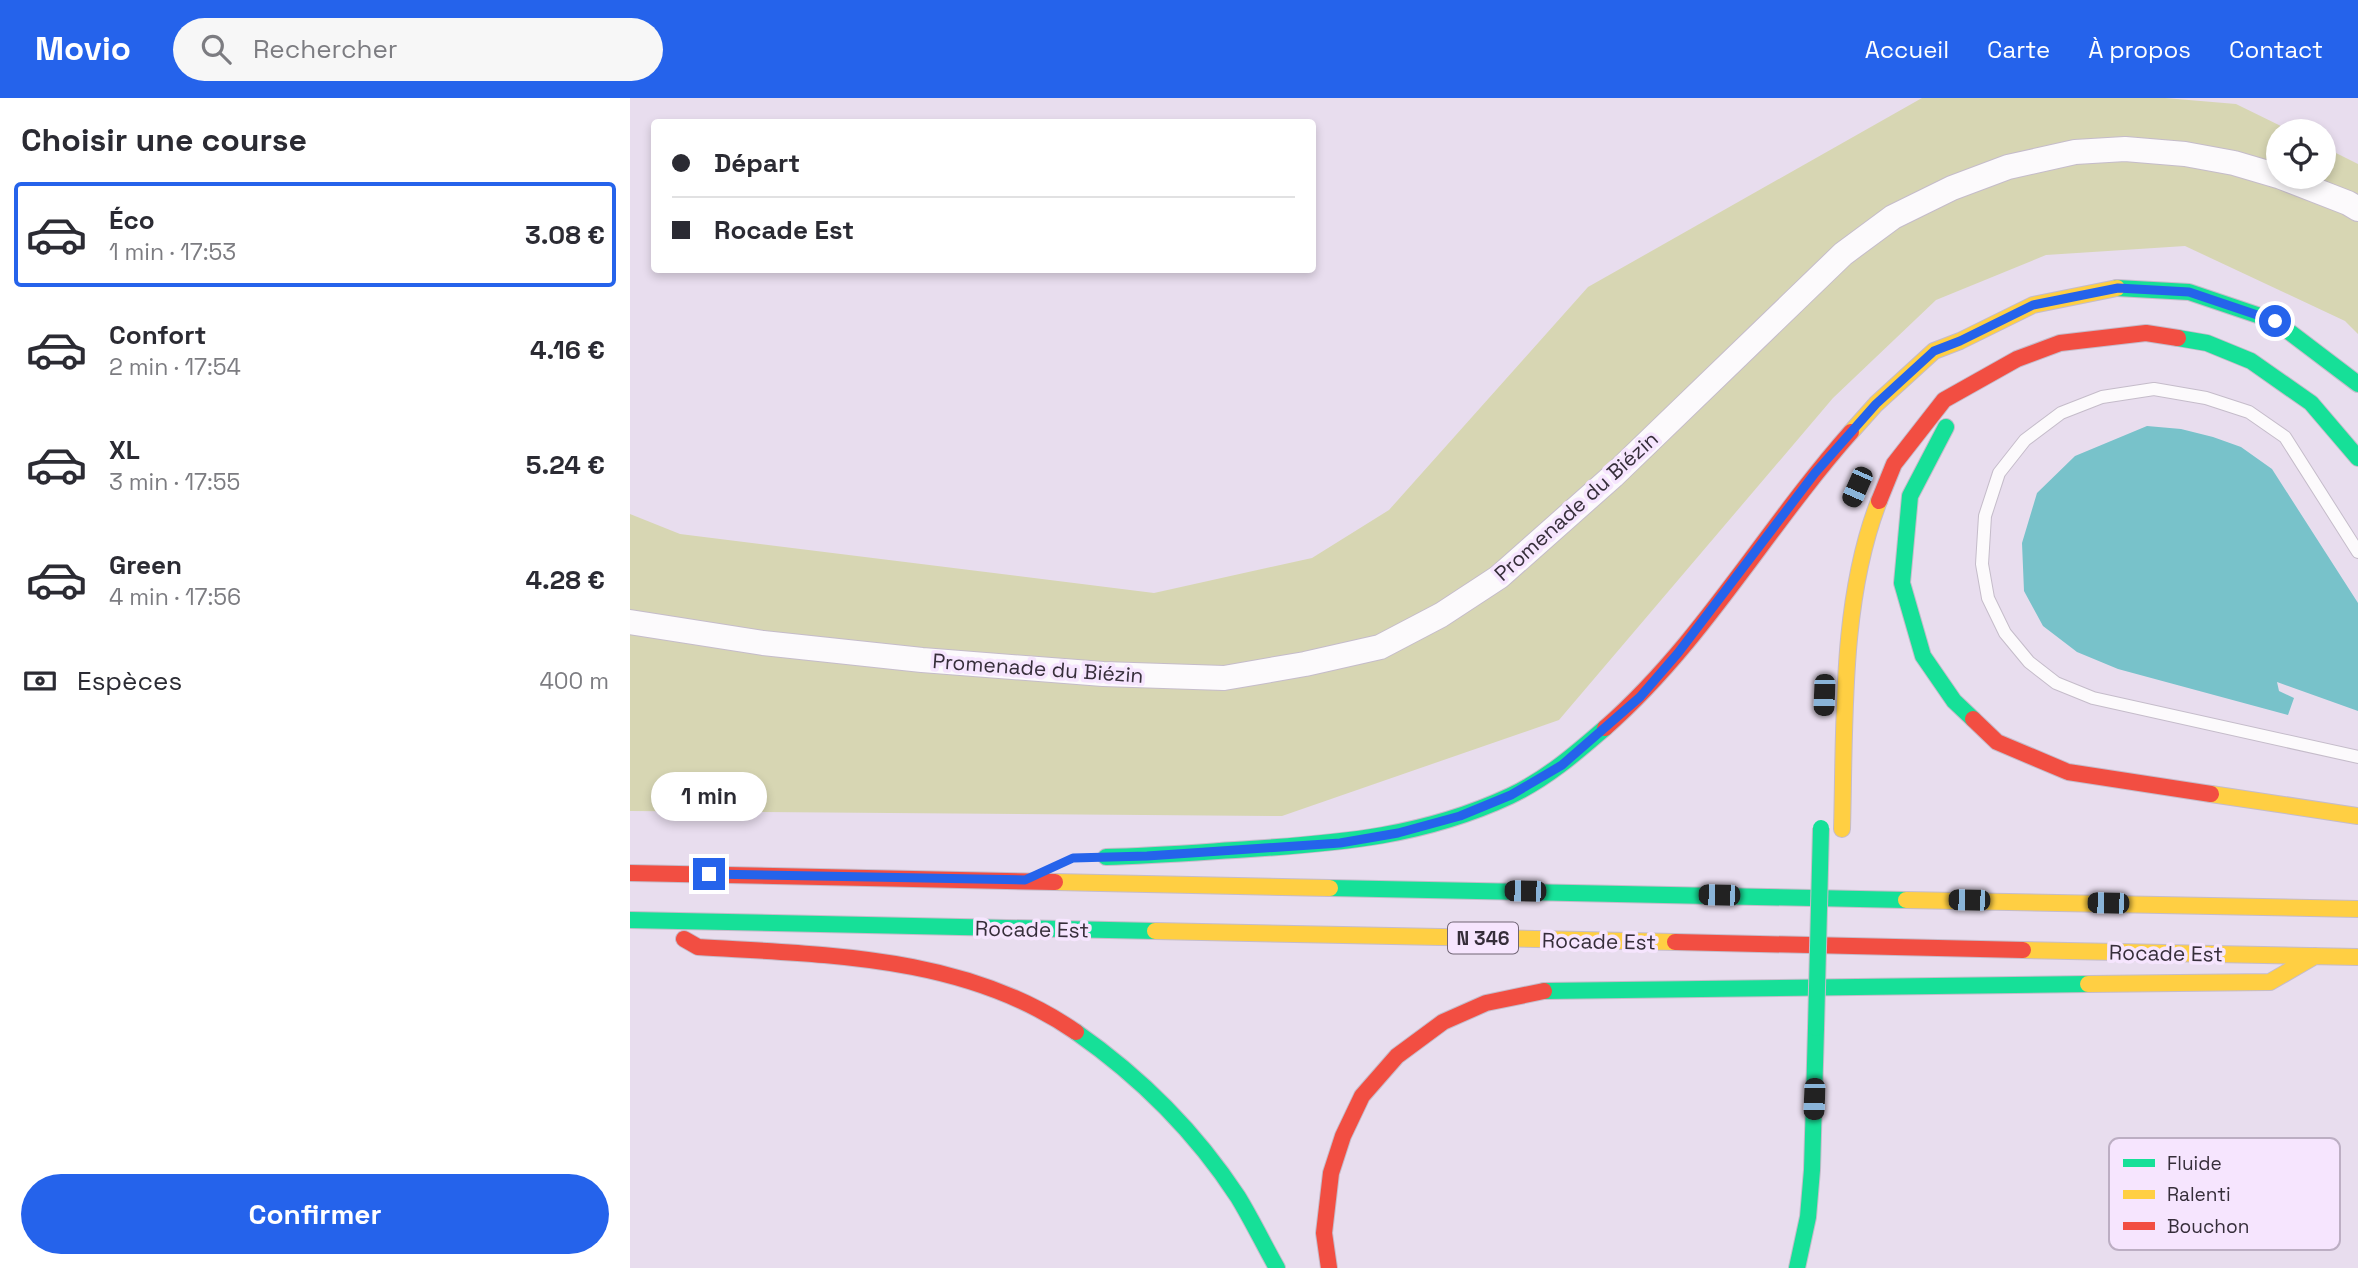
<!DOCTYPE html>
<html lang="fr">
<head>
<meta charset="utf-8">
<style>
  body { margin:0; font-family:"Space Grotesk",sans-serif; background:#f7f7f7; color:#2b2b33; height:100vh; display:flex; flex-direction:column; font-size:26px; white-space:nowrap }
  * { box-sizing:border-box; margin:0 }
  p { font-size:23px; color:#7c7c81 }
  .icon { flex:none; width:38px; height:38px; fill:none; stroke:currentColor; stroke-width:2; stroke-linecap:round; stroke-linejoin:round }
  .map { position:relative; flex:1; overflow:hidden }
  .sheet { display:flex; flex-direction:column; background:#fff; width:630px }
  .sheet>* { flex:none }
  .guide { position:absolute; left:21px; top:21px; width:665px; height:154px; border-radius:7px; box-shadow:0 4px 10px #0003; display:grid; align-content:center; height:154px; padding:0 21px; background:#fff }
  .tools { position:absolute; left:1636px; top:21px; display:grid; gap:14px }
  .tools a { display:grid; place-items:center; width:70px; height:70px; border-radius:50%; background:#fff; box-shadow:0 4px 10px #0003; font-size:35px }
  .end { position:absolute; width:32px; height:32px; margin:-16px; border:9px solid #2563eb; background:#fff; box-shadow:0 0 0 4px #fff }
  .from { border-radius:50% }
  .bubble { position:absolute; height:49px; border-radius:24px; background:#fff; box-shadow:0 4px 10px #0003; font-size:23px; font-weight:700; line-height:49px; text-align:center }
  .car { position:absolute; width:21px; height:42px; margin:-21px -10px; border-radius:9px; box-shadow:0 0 5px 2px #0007; background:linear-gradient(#222 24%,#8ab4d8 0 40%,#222 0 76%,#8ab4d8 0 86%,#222 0) }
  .guide b { display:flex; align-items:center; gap:24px; height:66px; font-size:26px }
  .guide b+b { border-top:2px solid #e1e1e2 }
  .guide i { width:18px; height:18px; background:#2b2b33 }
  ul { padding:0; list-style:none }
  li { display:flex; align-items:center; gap:21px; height:105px; margin:0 14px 10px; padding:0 7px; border:4px solid transparent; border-radius:7px }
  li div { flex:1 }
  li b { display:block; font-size:26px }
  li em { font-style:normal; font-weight:700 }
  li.active { border-color:#2563eb }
  li>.icon { width:63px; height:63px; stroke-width:1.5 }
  h2 { padding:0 21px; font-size:32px; line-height:84px }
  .pay { display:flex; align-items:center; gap:18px; height:77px; padding:0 21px; font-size:26px }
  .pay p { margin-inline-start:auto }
  .button { display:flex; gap:14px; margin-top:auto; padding:14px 21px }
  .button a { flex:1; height:80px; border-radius:42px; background:#2563eb; color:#fff; font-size:28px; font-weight:700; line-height:80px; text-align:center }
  header { display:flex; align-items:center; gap:42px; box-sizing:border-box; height:98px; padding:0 35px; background:#2563eb; color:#fff }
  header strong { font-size:33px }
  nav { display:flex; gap:38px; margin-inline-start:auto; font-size:24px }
  .search { width:490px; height:63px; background:#f7f7f7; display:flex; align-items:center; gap:18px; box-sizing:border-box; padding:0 24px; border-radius:38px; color:#7c7c81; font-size:26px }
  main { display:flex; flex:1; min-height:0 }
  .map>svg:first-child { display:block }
  .green { fill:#d7d6b3 }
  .water { fill:#78c2ca }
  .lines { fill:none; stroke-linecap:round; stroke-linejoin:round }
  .lane-casing { stroke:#c5bcca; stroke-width:14 }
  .street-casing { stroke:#c5bcca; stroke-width:26 }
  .fast-casing { stroke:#c5bcca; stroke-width:18 }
  .slow-casing { stroke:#c5bcca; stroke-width:18 }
  .jam-casing { stroke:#c5bcca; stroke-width:18 }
  .lane { stroke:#fcfafc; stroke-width:12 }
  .street { stroke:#fcfafc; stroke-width:24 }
  .fast { stroke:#16e098; stroke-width:16 }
  .slow { stroke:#ffcf43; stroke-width:16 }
  .jam { stroke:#f24e42; stroke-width:16 }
  .fast-bridge-casing { stroke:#c5bcca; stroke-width:18; stroke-linecap:butt }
  .fast-bridge { stroke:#16e098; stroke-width:16 }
  .route { stroke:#2563eb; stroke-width:9 }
  .labels { text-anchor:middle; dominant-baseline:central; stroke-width:7; stroke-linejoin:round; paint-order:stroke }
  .shield { fill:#f6e5fe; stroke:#706575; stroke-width:2 }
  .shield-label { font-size:19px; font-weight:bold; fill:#362e3a }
  .street-label { font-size:21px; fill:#362e3a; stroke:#f6e5fe }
  .key { fill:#f6e5fe; stroke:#bcaec3; stroke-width:2 }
  .key-label { font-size:19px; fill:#362e3a }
</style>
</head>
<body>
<header>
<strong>Movio</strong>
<div class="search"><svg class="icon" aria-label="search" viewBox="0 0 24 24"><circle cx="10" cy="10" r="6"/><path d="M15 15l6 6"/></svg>Rechercher</div>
<nav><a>Accueil</a><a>Carte</a><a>À propos</a><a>Contact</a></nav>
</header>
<main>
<section class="sheet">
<h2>Choisir une course</h2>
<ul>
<li class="active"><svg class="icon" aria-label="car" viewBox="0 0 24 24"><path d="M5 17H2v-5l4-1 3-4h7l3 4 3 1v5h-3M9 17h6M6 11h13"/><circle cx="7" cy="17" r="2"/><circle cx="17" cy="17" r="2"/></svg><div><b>Éco</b><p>1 min · 17:53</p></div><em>3.08 €</em></li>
<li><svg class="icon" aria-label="car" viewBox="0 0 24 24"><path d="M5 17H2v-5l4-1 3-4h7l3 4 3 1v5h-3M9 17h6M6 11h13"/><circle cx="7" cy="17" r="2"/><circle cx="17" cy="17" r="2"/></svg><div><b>Confort</b><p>2 min · 17:54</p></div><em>4.16 €</em></li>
<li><svg class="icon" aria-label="car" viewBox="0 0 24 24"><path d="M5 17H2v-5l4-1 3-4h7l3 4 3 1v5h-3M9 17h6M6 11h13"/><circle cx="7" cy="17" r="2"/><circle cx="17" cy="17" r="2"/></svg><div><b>XL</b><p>3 min · 17:55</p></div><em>5.24 €</em></li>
<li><svg class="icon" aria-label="car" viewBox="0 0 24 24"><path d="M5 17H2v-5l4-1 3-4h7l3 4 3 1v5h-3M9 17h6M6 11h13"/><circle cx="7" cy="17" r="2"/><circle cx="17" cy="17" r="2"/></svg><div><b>Green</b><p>4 min · 17:56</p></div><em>4.28 €</em></li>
</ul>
<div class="pay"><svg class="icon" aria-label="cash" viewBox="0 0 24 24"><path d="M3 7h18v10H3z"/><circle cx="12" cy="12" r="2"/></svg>Espèces<p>400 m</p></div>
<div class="button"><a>Confirmer</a></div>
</section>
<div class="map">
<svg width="1728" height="1170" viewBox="0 0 1728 1170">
  <rect width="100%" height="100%" fill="#e8ddee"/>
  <path class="green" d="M 1292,0 L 1535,0 L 1606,6 L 1661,33 L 1648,33 L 1648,79 L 1694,79 L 1694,49 L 1728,66 L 1728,236 L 1715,223 L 1555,148 L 1416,157 L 1306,202 L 1203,300 L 929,622 L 652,718 L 0,713 L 0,416 L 50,436 L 524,495 L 682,460 L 759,412 L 958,189 Z"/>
  <path class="water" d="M 1517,328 L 1551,331 L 1583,339 L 1611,349 L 1642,371 L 1728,505 L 1728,613 L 1647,584 L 1649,593 L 1664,600 L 1658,617 L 1488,571 L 1447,554 L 1413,528 L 1394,493 L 1392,445 L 1407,395 L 1445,358 Z"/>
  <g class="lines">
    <defs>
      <path id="lane" d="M 1728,454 L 1655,339 L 1619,314 L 1576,300 L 1524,291 L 1472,299 L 1431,315 L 1395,342 L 1369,375 L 1355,418 L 1352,466 L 1358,500 L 1375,535 L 1399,564 L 1426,585 L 1463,600 L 1728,659"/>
      <path id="street" d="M 1651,79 L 1718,105 L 1728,111
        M 0,524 L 133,545 L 292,562 L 473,576 L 594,580 L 675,566 L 750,549 L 811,517 L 869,479 L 983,378 L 1213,156 L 1263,119 L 1322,90 L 1378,69 L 1445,54 L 1495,51 L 1555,56 L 1604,65 L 1648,78"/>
      <path id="fast" d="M 1487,190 L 1559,194 L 1645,223 L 1728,286
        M 1548,240 L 1577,245 L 1621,263 L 1681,305 L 1728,360
        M 1316,329 L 1280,398 L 1272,485 L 1293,558 L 1324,603 L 1343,621
        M 476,759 C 524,758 572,754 620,751 C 712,745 794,738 880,698 C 916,681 945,656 975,630
        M 700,790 L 1276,802
        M 0,822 L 525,833
        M 914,893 L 1458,886
        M 446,934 C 509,978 566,1035 608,1099 C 622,1122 634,1147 647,1170
        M 1167,1170 L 1178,1119 L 1182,1072 L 1186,930"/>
      <path id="slow" d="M 1221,334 L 1246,306 L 1304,253 L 1330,243 L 1403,207 L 1487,190
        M 1581,696 L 1728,718
        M 1212,731 C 1215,625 1210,503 1249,403
        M 425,784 L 700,790
        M 1276,802 L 1728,811
        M 525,833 L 1045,844
        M 1393,852 L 1728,859
        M 1458,886 L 1640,884 L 1685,858"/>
      <path id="jam" d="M 1249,403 L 1264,366 L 1314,302 L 1387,261 L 1430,245 L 1516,235 L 1548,240
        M 1343,621 L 1367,644 L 1438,674 L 1581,696
        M 975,630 C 1072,545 1136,430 1221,334
        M 0,775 L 425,784
        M 54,841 L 68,849 C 197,857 335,857 446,934
        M 1045,844 L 1393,852
        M 699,1170 L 694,1135 L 701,1075 L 713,1038 L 732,998 L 767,958 L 813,924 L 856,905 L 914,893"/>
    </defs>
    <use href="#lane" class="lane-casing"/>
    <use href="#street" class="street-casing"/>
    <use href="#fast" class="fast-casing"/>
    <use href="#slow" class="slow-casing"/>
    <use href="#jam" class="jam-casing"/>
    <use href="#lane" class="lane"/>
    <use href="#street" class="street"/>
    <use href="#fast" class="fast"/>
    <use href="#slow" class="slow"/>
    <use href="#jam" class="jam"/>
    <defs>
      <path id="fast-bridge" d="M 1186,930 L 1191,730"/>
    </defs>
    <use href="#fast-bridge" class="fast-bridge-casing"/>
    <use href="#fast-bridge" class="fast-bridge"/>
  </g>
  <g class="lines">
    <path class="route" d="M 79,776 L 395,782 L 443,760 L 517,758 L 710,745 L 768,735 L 830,718 L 881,697 L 932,667 L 1010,599 L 1048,555 L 1185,375 L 1246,306 L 1304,253 L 1330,243 L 1403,207 L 1488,190 L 1559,194 L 1645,223"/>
  </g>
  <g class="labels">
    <rect class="shield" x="818" y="824.5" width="70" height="31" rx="5"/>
    <g class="shield-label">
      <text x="853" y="840">N 346</text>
    </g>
    <g class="street-label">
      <text transform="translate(946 408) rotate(-42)">Promenade du Biézin</text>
      <text transform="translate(408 570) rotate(4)">Promenade du Biézin</text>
      <text transform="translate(402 831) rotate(1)">Rocade Est</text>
      <text transform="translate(969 843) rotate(1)">Rocade Est</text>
      <text transform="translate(1536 855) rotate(1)">Rocade Est</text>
    </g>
  </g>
  <rect x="1479" y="1040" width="231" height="112" rx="10" class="key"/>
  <rect x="1493" y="1061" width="32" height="8" fill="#16e098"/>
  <rect x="1493" y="1092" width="32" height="9" fill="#ffcf43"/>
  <rect x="1493" y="1124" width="32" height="8" fill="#f24e42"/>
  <g class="key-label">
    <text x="1537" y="1072">Fluide</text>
    <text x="1537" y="1103">Ralenti</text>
    <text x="1537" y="1135">Bouchon</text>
  </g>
</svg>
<div class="tools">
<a><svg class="icon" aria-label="locate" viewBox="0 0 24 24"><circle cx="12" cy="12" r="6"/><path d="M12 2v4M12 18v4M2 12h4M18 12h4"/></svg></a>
</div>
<i class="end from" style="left:1645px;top:223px"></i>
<i class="end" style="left:79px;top:776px"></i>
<div class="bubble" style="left:21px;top:674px;width:116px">1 min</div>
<i class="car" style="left:1227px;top:389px;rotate:204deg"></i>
<i class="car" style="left:1194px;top:597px;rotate:182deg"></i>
<i class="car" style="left:895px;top:793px;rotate:271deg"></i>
<i class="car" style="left:1089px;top:797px;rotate:271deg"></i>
<i class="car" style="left:1339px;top:802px;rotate:271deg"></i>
<i class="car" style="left:1478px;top:805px;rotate:271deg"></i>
<i class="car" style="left:1184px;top:1001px;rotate:182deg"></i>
<div class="guide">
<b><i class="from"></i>Départ</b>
<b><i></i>Rocade Est</b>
</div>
</div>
</main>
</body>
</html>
